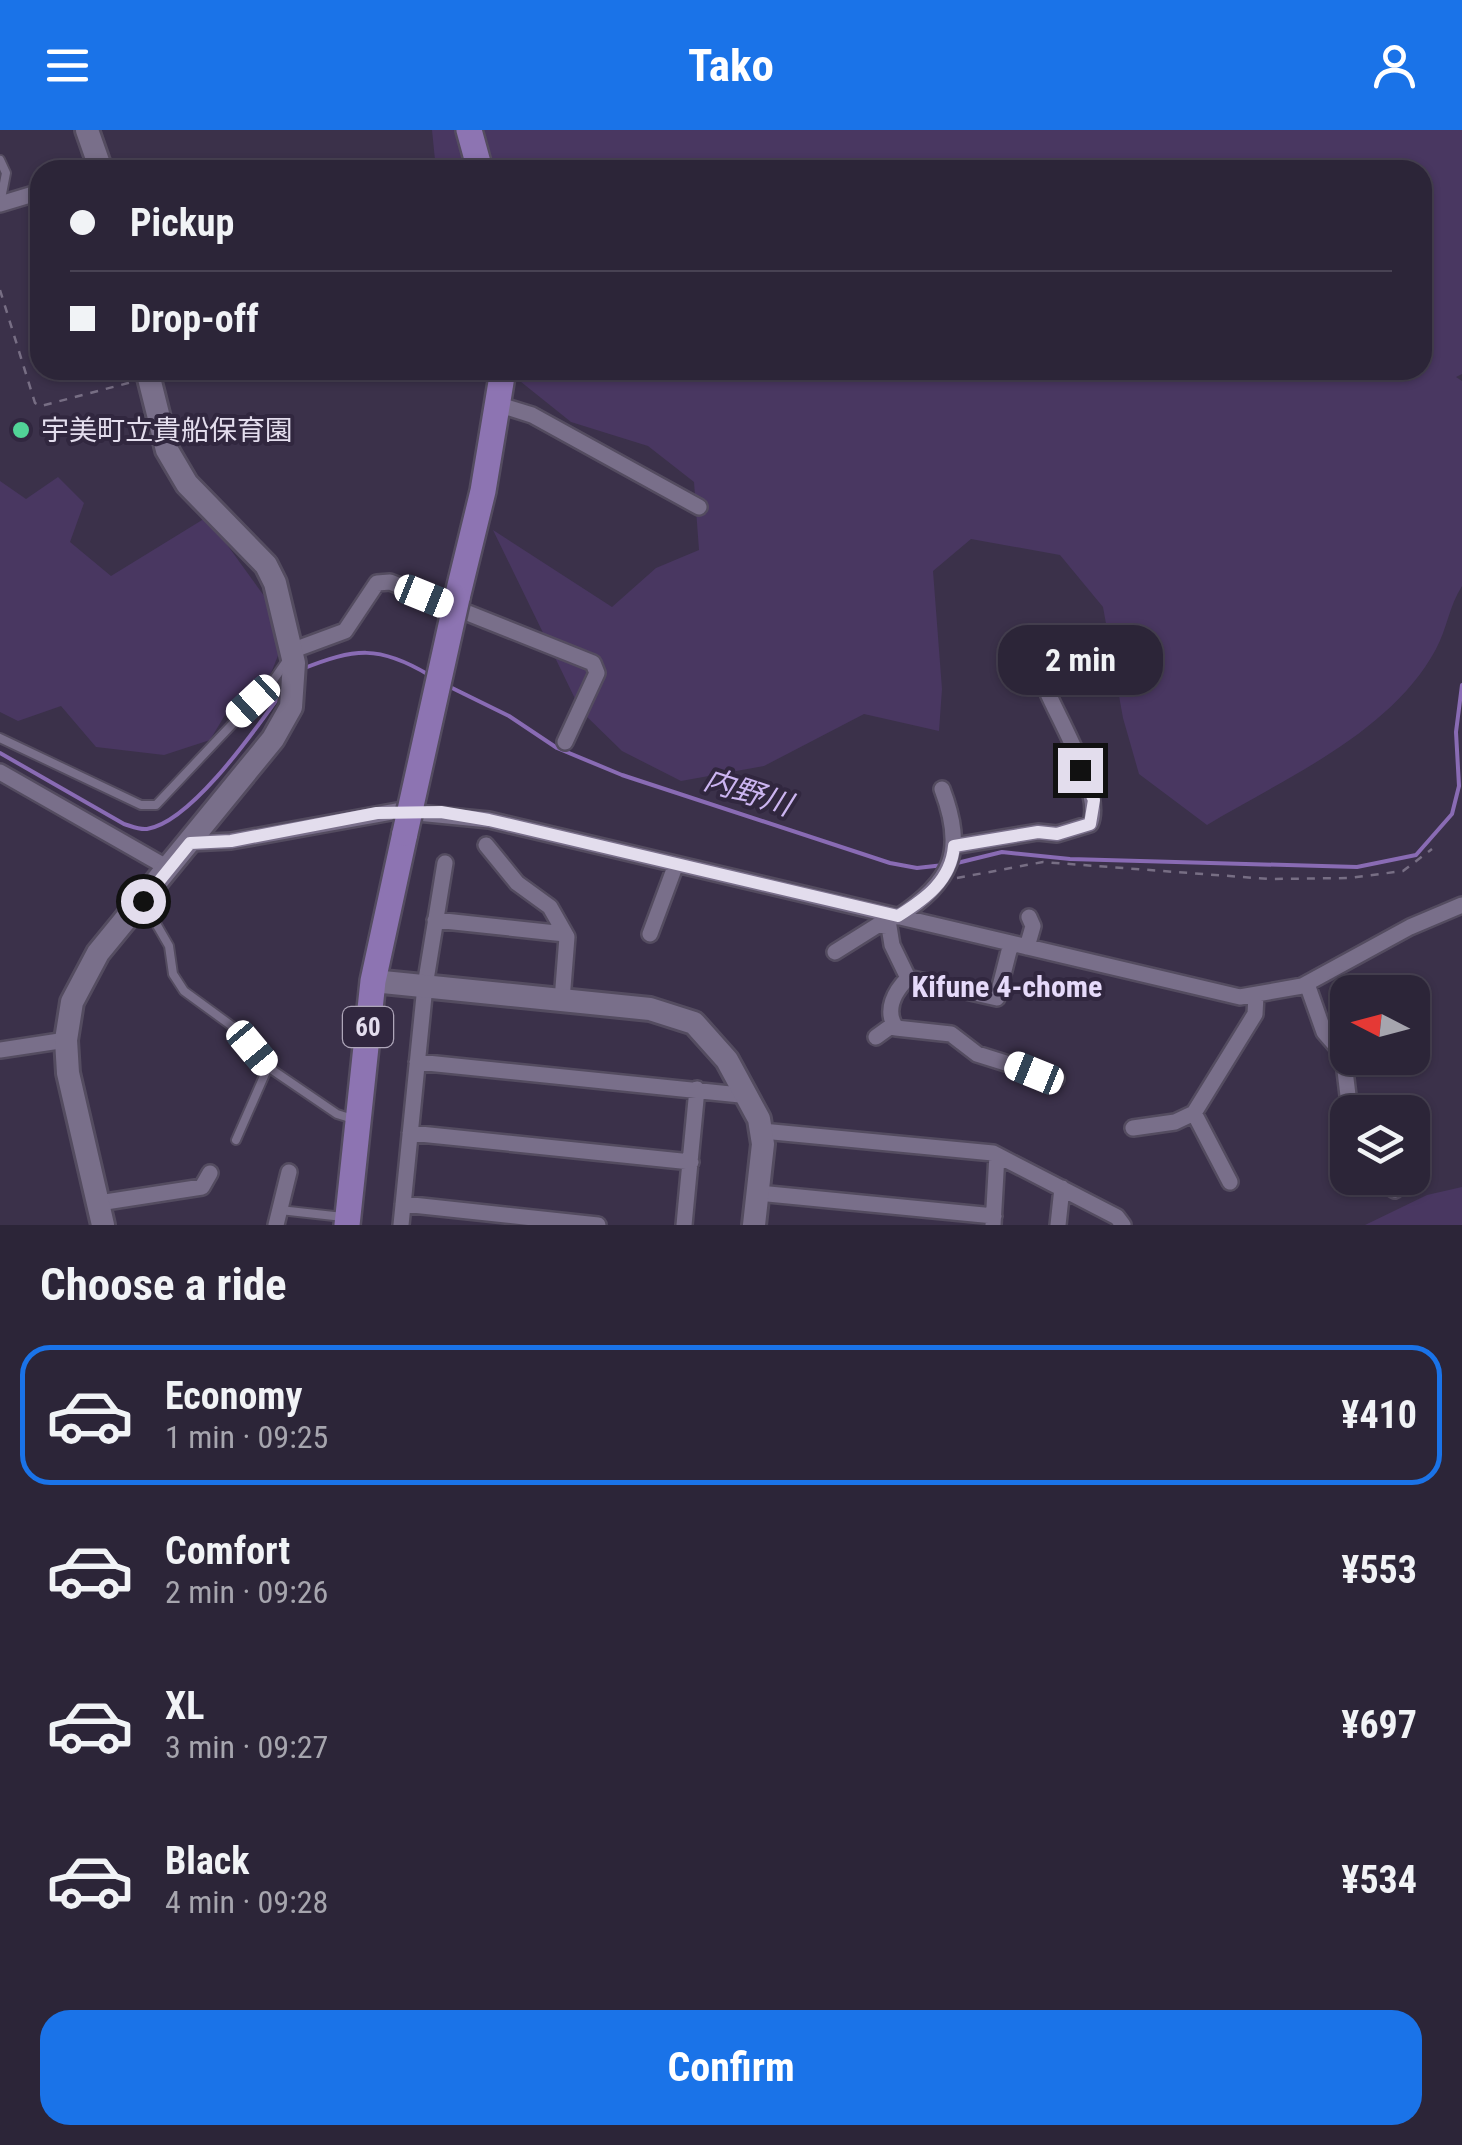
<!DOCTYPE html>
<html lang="en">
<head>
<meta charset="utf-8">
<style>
  body { margin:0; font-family:"Roboto Condensed","Noto Sans JP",sans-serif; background:#383143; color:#f1f3f6; height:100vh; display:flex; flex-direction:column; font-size:38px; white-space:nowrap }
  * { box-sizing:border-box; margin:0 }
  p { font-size:32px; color:#a6a5ae }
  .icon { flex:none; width:55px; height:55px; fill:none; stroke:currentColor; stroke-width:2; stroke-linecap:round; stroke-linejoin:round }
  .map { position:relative; height:1095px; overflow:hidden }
  .panel { display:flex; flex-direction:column; background:#2c2538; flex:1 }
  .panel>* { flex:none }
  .hud { position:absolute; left:30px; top:30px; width:1402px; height:220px; border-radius:30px; box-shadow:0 2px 8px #0004,0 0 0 2px #484253; display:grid; align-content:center; height:220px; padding:0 40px; background:#2c2538 }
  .needle { width:65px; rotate:276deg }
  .fabs { position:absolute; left:1330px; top:845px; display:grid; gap:20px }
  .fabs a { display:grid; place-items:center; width:100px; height:100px; border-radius:20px; background:#2c2538; box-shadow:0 2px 8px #0004,0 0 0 2px #484253; font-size:50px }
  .end { position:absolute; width:45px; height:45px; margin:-22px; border:12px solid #e3dded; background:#111; box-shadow:0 0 0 5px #111 }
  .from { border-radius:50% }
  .bubble { position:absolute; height:70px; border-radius:30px; background:#2c2538; box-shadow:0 2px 8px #0004,0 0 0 2px #484253; font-size:32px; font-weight:700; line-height:70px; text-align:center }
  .car { position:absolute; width:30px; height:60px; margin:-30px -15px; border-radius:12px; box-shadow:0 0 8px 2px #0007; background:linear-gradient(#fff 24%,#345 0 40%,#fff 0 76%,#345 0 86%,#fff 0) }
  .hud b { display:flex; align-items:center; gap:35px; height:95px; font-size:38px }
  .hud b+b { border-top:2px solid #484253 }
  .hud i { width:25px; height:25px; background:#f1f3f6 }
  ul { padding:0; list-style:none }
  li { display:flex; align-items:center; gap:30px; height:140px; margin:0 20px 15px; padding:0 20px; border:5px solid transparent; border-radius:30px }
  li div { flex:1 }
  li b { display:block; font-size:38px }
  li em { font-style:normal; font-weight:700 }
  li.current { border-color:#1a73e8 }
  li>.icon { width:90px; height:90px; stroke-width:1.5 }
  h2 { padding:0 40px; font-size:45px; line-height:120px }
  .primary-button { display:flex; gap:20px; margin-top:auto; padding:20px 40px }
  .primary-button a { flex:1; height:115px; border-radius:30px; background:#1a73e8; color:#fff; font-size:40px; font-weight:700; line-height:115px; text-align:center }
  header { display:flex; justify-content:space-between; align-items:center; height:130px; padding:0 40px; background:#1a73e8; color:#fff; font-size:45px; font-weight:700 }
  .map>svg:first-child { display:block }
  .green { fill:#493761 }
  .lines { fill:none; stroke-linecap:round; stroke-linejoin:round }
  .stream { stroke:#896bb4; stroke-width:4 }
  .lane-casing { stroke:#544c60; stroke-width:12 }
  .street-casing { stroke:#544c60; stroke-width:20 }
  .secondary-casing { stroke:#544c60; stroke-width:28 }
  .primary-casing { stroke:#544c60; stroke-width:30 }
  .path { stroke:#776e84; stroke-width:2.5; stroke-dasharray:8 8; stroke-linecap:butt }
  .lane { stroke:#796f8a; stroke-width:8 }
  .street { stroke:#796f8a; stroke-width:15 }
  .secondary { stroke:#796f8a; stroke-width:22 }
  .primary { stroke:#8d74b2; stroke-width:25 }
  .primary-bridge-casing { stroke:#544c60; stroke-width:30; stroke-linecap:butt }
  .primary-bridge { stroke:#8d74b2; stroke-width:25 }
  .route { stroke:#e3dded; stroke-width:12 }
  .poi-dot { fill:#51d397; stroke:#31273f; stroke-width:4 }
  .labels { text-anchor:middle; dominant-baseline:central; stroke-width:8; stroke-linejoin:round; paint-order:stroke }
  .shield { fill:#31273f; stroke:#aea6b9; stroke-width:2.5 }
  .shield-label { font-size:25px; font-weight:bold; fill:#e3dded }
  .poi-label { font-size:28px; fill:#e3dded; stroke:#31273f; text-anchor:start }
  .water-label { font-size:30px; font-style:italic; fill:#ccb5f1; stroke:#31273f }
  .neighbourhood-label { font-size:30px; font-weight:bold; fill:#e6dafa; stroke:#31273f }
</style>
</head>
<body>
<header><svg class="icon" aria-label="menu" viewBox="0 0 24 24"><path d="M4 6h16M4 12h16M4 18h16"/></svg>Tako<svg class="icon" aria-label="person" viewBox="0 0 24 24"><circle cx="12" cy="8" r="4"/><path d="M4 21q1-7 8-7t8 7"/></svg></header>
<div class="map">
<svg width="1462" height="1095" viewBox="0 0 1462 1095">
  <rect width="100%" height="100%" fill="#3b314a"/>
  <path class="green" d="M 432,0 L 1462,0 L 1462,244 L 1456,247 L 1462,251 L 1462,456 C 1449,476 1447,499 1436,519 C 1391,603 1285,648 1207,695 L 1139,644 L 1123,588 L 1103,477 L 1060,425 L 971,409 L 933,441 L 942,559 L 939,601 L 864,584 L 764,636 L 681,651 L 622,621 L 581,581 L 493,400 L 612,477 L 656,438 L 699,420 L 694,352 L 648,316 L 571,292 L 506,240 L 1422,240 L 1422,40 L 436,40 Z
    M 58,347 L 84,373 L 70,412 L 111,446 L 207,387 L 267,470 L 281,518 L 271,543 L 225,585 L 210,610 L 164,625 L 96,617 L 61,576 L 18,591 L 0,582 L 0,351 L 26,369 Z
    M 1462,1057 L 1462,1095 L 1365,1095 L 1427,1065 Z"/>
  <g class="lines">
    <path class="stream" d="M 302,539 C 355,518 379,515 429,545
      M 446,555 L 509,586 L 557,618 L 622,645 L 890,733 L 917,738 L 944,735
      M 0,623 L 124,694 C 131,696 139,700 147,699 C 192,692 257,597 283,561
      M 953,734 L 1002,722 L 1070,729 L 1357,737 L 1416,725 L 1452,684 L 1459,656 L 1456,602 L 1462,555"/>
    <defs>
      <path id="lane" d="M 0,30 L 6,43 L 0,74
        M 0,608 L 141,675 L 156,675 L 272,552 L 286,532
        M 143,771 L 169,816 L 173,844 L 184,861 L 236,899 L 268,937
        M 236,1010 L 268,937 L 337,984 L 353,989
        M 280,1080 L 343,1087"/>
      <path id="street" d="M 0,74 L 40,62
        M 500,275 L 532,285 L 699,377
        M 291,521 L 345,501 L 377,453 L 390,452 L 593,533 L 597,543 L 565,612
        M 0,642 L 168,738
        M 190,713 L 231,711 L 397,681 L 489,690 L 1240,867 L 1302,856 L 1410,797 L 1462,775
        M 486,715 L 517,753 L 550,777 L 567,807 L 562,870
        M 954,716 L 1038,702 L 1057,704 L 1090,694 C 1104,665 1060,592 1047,561
        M 887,784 L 892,815 L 908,848 C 895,861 884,880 896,898 L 951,904 L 977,924 L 1056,949
        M 898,787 C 952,751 966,722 942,659
        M 435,790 L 565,804
        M 650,804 L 676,734
        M 1027,817 L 1033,796 L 1029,787
        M 835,822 L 878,795 L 887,796
        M 908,848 L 997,868 L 1011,813
        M 1307,854 L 1324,902 L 1343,924 L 1350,982
        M 876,907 L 894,894
        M 0,920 L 66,910
        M 417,932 L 750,966
        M 1133,998 L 1175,992 L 1194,983
        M 762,1001 L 993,1023 L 1117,1087 L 1123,1095
        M 410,1003 L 691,1032
        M 1376,1048 L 1395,1060
        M 1230,1052 L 1194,983 L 1255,884 L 1256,865
        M 758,1063 L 994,1086
        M 99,1073 L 202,1057 L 210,1043
        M 403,1074 L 598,1095
        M 276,1095 L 289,1042
        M 401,1095 L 425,856 L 445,733
        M 684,1095 L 697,959
        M 993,1095 L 997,1025
        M 1058,1095 L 1062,1058"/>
      <path id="secondary" d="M 87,0 L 101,40
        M 373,851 L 650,879 L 694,893 L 727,930 L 759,989 L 763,1014 L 754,1095
        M 103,1095 L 68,943 L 66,910 L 72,872 L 98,823 L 273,609 L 291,577 L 294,533 L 275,453 L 266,435 L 187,354 L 167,320 L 147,240"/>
      <path id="primary" d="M 469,0 L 480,40
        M 457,468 L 483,361 L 503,240
        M 347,1095 L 373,851 L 405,703"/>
    </defs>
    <use href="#lane" class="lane-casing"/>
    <use href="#street" class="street-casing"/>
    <use href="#secondary" class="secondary-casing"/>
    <use href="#primary" class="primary-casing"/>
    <path class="path" d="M 0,160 L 35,273 L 41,276 L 132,252
      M 957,748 L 1043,732 L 1269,749 L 1349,748 L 1403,741 L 1432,719"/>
    <use href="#lane" class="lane"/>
    <use href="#street" class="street"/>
    <use href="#secondary" class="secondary"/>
    <use href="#primary" class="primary"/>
    <defs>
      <path id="primary-bridge" d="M 405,703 L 457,468"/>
    </defs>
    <use href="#primary-bridge" class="primary-bridge-casing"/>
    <use href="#primary-bridge" class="primary-bridge"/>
  </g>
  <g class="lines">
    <path class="route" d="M 143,771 L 190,713 L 231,711 L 377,683 L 441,682 L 489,690 L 898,786 C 925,769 951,751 954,716 L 1038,702 L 1057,704 L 1090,694 L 1094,670 L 1080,640"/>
  </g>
  <circle class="poi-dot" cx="21" cy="300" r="10"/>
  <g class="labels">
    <rect class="shield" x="343" y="877" width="50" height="40" rx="8"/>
    <g class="shield-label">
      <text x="368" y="897">60</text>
    </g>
    <g class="poi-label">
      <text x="41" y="300">宇美町立貴船保育園</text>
    </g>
    <g class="water-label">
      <text transform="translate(748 662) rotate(18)">内野川</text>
    </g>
    <g class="neighbourhood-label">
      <text x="1007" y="856">Kifune 4-chome</text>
    </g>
  </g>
</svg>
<div class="fabs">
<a><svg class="needle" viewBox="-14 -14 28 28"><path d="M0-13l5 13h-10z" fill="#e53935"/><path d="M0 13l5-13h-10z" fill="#a6a5ae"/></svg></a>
<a><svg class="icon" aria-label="layers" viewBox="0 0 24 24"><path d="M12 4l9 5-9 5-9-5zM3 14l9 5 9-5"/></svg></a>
</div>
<i class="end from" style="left:143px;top:771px"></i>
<i class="end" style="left:1080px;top:640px"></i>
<div class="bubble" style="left:998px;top:495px;width:165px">2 min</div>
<i class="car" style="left:424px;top:466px;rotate:112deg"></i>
<i class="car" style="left:253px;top:571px;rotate:227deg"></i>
<i class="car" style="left:252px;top:918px;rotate:140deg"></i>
<i class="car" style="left:1034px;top:943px;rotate:292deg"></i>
<div class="hud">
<b><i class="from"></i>Pickup</b>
<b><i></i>Drop-off</b>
</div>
</div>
<section class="panel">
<h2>Choose a ride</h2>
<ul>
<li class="current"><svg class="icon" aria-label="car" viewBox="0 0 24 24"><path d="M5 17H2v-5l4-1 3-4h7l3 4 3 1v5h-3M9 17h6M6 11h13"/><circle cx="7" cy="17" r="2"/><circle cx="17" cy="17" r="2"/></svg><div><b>Economy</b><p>1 min · 09:25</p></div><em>¥410</em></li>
<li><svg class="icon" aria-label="car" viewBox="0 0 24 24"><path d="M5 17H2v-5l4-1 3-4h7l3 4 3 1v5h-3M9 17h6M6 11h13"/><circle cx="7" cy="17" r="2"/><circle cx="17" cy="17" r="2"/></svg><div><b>Comfort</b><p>2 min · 09:26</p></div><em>¥553</em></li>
<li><svg class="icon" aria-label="car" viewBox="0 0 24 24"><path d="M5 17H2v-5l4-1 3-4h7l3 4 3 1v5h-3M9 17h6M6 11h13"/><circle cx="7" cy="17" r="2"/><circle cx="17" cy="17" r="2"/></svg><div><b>XL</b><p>3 min · 09:27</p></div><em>¥697</em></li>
<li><svg class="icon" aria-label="car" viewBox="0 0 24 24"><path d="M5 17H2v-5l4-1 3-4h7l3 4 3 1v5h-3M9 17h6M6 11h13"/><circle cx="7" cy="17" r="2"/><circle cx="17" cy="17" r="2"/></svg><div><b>Black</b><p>4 min · 09:28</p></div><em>¥534</em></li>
</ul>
<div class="primary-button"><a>Confirm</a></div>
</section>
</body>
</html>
